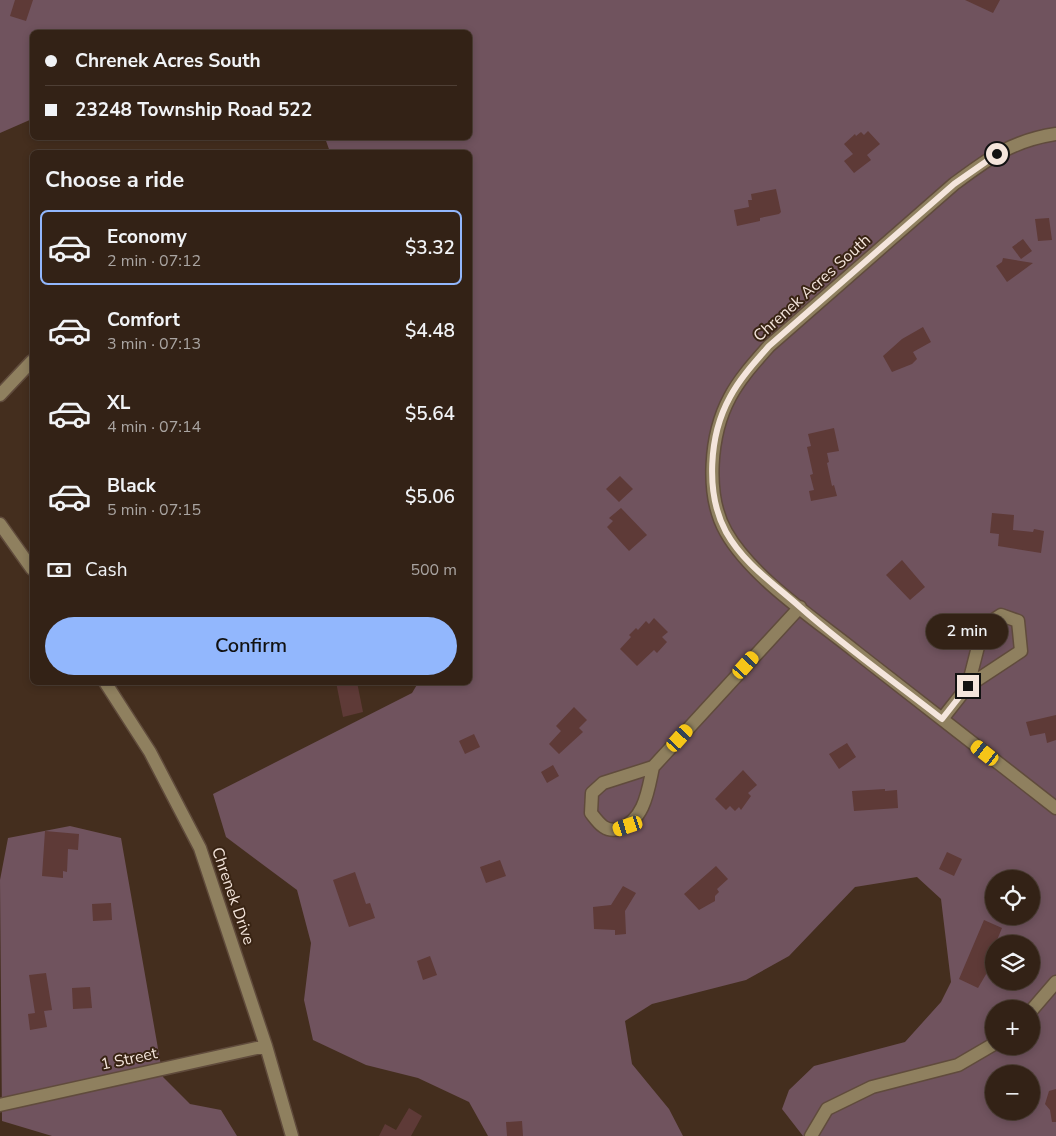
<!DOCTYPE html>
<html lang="en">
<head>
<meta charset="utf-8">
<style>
  body { margin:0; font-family:"Nunito Sans",sans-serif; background:#3b2a1f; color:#f1f3f6; height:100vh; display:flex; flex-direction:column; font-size:19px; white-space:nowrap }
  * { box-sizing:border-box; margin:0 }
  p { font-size:16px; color:#a9a4a1 }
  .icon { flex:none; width:28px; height:28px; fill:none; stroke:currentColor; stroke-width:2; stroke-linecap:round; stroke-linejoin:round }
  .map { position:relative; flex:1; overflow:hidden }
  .drawer { position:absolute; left:30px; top:150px; width:442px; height:535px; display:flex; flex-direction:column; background:#332216; border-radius:8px; box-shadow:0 2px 8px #0003,0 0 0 1px #4e3f35 }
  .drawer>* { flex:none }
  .guide { position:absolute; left:30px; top:30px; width:442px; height:110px; border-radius:8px; box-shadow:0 2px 8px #0003,0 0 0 1px #4e3f35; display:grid; align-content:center; height:110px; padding:0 15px; background:#332216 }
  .buttons { position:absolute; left:985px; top:870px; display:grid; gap:10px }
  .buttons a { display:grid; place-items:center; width:55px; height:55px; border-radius:50%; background:#332216; box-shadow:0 2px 8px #0003,0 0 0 1px #4e3f35; font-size:25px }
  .end { position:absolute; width:22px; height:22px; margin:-11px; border:6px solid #f4e5dc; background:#111; box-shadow:0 0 0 2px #111 }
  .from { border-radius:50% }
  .bubble { position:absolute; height:35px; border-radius:18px; background:#332216; box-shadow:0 2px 8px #0003,0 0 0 1px #4e3f35; font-size:16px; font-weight:600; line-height:35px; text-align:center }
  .car { position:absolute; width:15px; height:30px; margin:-15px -8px; border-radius:6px; box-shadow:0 0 4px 1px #0007; background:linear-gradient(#f5c518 24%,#345 0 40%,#f5c518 0 76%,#345 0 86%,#f5c518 0) }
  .guide b { display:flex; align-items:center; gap:18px; height:48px; font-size:19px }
  .guide b+b { border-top:1px solid #4e3f35 }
  .guide i { width:12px; height:12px; background:#f1f3f6 }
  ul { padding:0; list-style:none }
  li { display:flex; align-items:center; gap:15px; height:75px; margin:0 10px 8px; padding:0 5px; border:2px solid transparent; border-radius:8px }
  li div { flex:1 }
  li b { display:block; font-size:19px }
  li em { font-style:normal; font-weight:600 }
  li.current { border-color:#92b7fd }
  li>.icon { width:45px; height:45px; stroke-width:1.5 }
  h2 { padding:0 15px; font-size:22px; line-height:60px }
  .pay { display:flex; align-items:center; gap:12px; height:55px; padding:0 15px; font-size:19px }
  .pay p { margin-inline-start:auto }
  .action { display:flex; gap:10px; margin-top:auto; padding:10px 15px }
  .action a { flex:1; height:58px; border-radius:30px; background:#92b7fd; color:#111; font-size:20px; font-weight:600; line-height:58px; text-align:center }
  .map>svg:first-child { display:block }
  .green { fill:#70535e; fill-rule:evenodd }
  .building { fill:#5e3a37 }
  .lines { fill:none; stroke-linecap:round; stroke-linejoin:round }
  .minor-casing { stroke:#604b3c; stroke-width:15 }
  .minor { stroke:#8f805f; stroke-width:12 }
  .route { stroke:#f4e5dc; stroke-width:6 }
  .labels { text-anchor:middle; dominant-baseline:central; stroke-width:4; stroke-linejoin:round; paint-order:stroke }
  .street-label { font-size:16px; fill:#f4e5dc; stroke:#392414 }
</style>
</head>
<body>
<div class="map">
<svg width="1056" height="1136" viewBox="0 0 1056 1136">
  <rect width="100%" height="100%" fill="#442e1e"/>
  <path class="green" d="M 0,0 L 1056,0 L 1056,1136 L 803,1136 L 782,1109 L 789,1090 L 814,1066 L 905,1042 L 941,1002 L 951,982 L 941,899 L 917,877 L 855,887 L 789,956 L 746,980 L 652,1004 L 625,1021 L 632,1064 L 669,1109 L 683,1136 L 488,1136 L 469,1102 L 418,1078 L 366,1065 L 313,1040 L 304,1000 L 311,943 L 297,890 L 226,837 L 213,794 L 412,693 L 418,683 L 470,682 L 470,152 L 330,152 L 325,138 L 470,138 L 470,32 L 32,32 L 32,119 L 0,133 ZM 994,879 L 1031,879 L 1031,916 L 994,916 ZM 994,944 L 1031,944 L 1031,981 L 994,981 ZM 994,1009 L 1031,1009 L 1031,1046 L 994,1046 ZM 994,1074 L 1031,1074 L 1031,1111 L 994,1111 Z
    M 70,826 L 121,838 L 163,1077 L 190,1104 L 221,1110 L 237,1136 L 52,1136 L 2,1121 L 0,880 L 8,838 Z"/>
  <path class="building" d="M 15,0 L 33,0 L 26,21 L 10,16 Z
    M 965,0 L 1000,0 L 993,13 Z
    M 868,131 L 880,144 L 867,155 L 871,160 L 854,173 L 844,161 L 853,154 L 844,144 L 855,134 L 856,136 L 861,132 L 864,135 Z
    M 776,189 L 781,212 L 779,214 L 760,218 L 760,221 L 737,226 L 734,210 L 749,207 L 748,200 L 752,200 L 751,194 Z
    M 1049,218 L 1052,240 L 1038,241 L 1035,219 Z
    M 1023,239 L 1032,251 L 1021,259 L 1012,247 Z
    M 1003,258 L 1033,263 L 1007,282 L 996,266 L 1002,262 Z
    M 923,327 L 931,342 L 913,352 L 917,359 L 912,364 L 892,372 L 883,356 L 902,339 Z
    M 834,428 L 839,451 L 827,453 L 829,462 L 827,463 L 832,486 L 834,485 L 837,496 L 811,501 L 809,491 L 814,490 L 810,475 L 813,474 L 807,447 L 811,446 L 808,434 Z
    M 620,476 L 633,489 L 619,502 L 606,489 Z
    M 621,508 L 647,535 L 629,551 L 607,527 L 613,521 L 609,518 Z
    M 992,513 L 1014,515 L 1013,530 L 1033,532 L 1034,529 L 1044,531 L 1041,553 L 998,546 L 999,534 L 990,533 Z
    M 902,560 L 925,587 L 910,600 L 886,575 Z
    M 654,618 L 668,632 L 662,637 L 667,642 L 657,653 L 654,650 L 637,666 L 620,649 L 631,637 L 629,635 L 636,628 L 638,630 L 646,621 L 649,624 Z
    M 336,682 L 357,682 L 363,712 L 343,717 Z
    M 574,707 L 587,720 L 579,728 L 583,732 L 559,754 L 549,744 L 561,731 L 556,726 Z
    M 1056,715 L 1056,740 L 1047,743 L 1045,733 L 1030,736 L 1026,722 Z
    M 474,734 L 480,747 L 465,754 L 459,741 Z
    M 847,743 L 856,757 L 839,769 L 829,754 Z
    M 553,765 L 559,776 L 547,783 L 541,772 Z
    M 743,770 L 757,785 L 748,793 L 751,796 L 741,810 L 739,807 L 735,811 L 730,806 L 726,810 L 715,799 Z
    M 885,789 L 885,791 L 897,790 L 898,808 L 854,811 L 852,791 Z
    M 45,831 L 79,834 L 78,850 L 68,849 L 67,872 L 63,871 L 63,878 L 42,876 Z
    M 947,852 L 962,859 L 954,876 L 939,869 Z
    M 500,860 L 506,876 L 486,883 L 480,867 Z
    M 716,866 L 728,879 L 717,889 L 719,892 L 715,896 L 715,901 L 699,910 L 684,894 Z
    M 355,872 L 366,904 L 370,903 L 375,918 L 349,927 L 333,880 Z
    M 623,886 L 636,893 L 625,911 L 626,934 L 615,935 L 615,930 L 594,929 L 593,907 L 611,905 Z
    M 111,903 L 112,920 L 93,921 L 92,904 Z
    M 984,920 L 1002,928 L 988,962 L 992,964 L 978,988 L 959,979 Z
    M 430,956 L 437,975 L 423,980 L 417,961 Z
    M 46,973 L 52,1010 L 44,1011 L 47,1027 L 30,1030 L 28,1014 L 35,1013 L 29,975 Z
    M 90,987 L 92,1008 L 73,1009 L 72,988 Z
    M 1056,1089 L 1056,1122 L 1052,1122 L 1050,1110 L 1045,1104 L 1049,1091 Z
    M 409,1108 L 422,1116 L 411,1136 L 379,1136 L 385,1124 L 396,1130 Z
    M 522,1121 L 523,1136 L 507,1136 L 506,1122 Z"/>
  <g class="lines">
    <defs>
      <path id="minor" d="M 1056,134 C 1011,141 989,158 954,184 L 769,346 C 755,362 740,378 730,397 C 710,434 705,495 726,532 C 752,578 815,619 856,652 C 923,704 989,756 1056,808
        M 0,395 L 32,361
        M 0,524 L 32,569
        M 105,682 L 150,752 L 200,848 L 266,1046 L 292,1136
        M 942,719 L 968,686 L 1021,651 L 1018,621 L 1001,615 L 983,627 L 968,686
        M 653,767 C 648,790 645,820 619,829 C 605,833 598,822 591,813 L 592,793 L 603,783 L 653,767 L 800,607
        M 1031,1011 L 1056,982
        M 0,1105 L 266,1046
        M 811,1136 L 827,1109 L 872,1087 L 958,1065 L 994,1044"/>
    </defs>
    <use href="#minor" class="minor-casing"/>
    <use href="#minor" class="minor"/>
  </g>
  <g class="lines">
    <path class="route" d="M 968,686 L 942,719 C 895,682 845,647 800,607 C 773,583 744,564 726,532 C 705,493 709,435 730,397 C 740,378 755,362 769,346 L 954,184 L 997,154"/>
  </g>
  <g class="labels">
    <g class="street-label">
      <text transform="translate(812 288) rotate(-42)">Chrenek Acres South</text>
      <text transform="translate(233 896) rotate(71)">Chrenek Drive</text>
      <text transform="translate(129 1059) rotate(-12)">1 Street</text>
    </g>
  </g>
</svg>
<div class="buttons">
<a><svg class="icon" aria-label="locate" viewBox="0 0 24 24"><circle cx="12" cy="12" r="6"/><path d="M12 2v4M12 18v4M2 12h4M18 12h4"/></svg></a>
<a><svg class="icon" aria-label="layers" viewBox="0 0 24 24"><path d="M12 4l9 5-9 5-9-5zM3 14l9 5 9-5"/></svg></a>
<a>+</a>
<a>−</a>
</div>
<i class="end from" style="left:997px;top:154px"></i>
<i class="end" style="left:968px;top:686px"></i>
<div class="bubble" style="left:926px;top:614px;width:82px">2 min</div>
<i class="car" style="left:746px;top:665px;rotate:42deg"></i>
<i class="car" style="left:680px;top:738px;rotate:42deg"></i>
<i class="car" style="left:985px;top:753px;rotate:308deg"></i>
<i class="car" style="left:628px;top:826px;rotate:252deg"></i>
<div class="guide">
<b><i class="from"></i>Chrenek Acres South</b>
<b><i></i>23248 Township Road 522</b>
</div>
<section class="drawer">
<h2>Choose a ride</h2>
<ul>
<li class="current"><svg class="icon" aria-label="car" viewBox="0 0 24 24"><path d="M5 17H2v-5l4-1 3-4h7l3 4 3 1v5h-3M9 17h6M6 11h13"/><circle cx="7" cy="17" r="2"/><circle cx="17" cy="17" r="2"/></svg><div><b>Economy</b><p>2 min · 07:12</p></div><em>$3.32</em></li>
<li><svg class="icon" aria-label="car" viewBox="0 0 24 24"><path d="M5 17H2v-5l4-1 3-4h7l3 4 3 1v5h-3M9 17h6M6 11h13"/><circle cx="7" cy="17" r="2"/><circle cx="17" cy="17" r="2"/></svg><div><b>Comfort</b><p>3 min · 07:13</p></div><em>$4.48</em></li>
<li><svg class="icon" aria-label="car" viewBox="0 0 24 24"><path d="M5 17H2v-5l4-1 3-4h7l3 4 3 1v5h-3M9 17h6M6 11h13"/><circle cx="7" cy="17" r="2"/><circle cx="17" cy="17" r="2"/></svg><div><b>XL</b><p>4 min · 07:14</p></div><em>$5.64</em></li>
<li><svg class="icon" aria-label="car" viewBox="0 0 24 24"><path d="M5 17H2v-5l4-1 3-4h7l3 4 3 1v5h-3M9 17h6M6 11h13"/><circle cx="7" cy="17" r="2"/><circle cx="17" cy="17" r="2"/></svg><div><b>Black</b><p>5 min · 07:15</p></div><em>$5.06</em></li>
</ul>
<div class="pay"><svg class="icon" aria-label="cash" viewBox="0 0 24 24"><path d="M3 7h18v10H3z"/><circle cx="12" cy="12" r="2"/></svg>Cash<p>500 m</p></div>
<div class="action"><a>Confirm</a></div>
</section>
</div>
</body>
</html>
